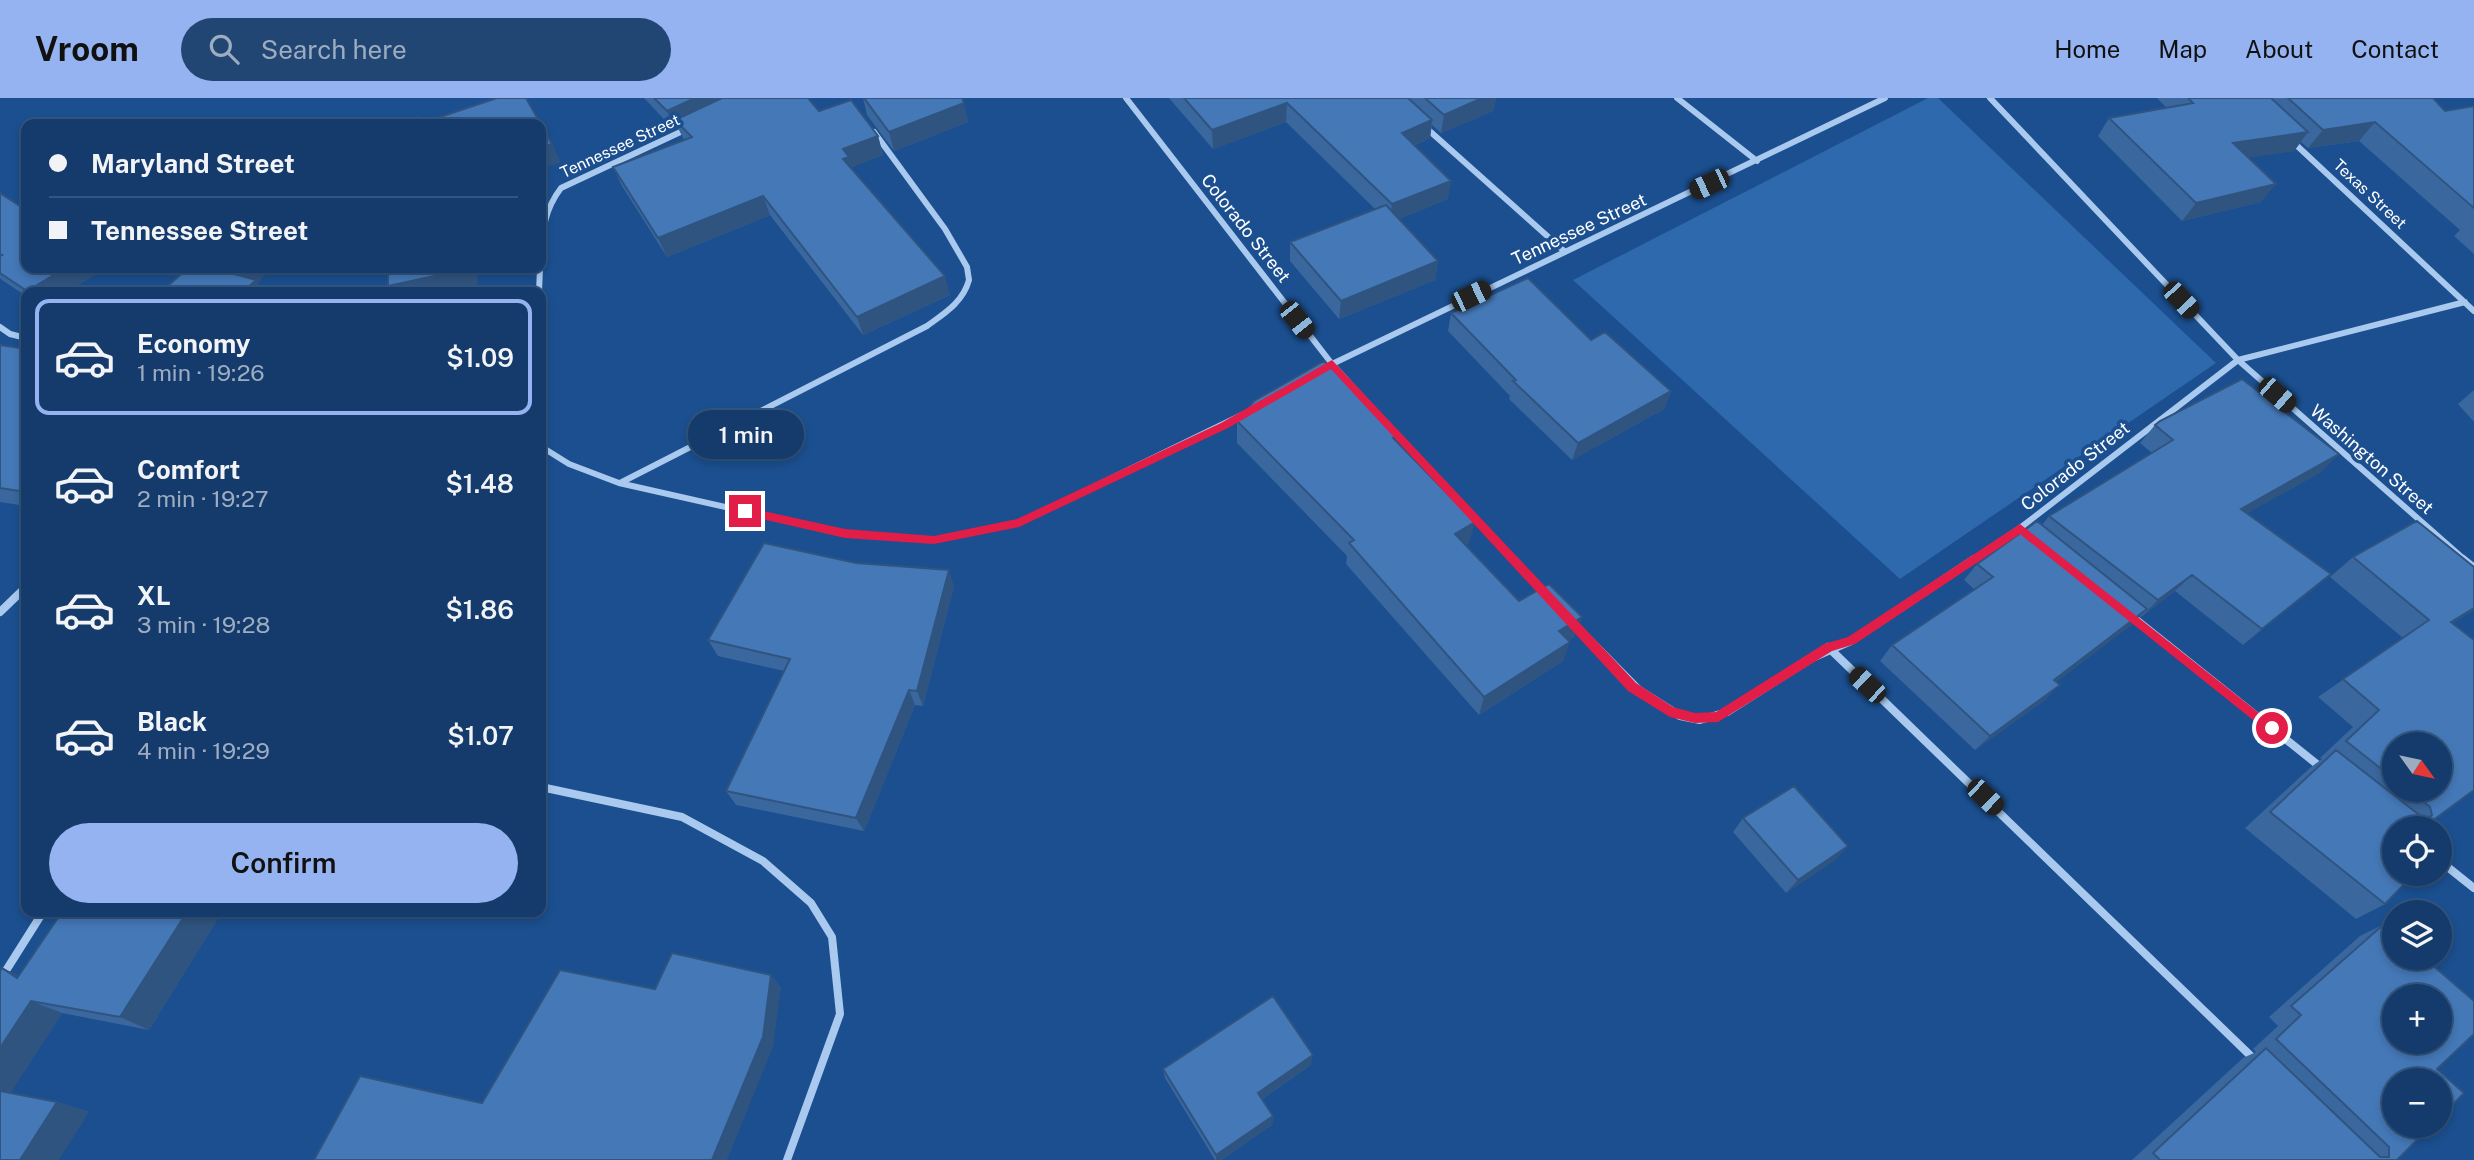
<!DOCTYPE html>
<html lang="en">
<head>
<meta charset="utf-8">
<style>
  body { margin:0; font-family:"Public Sans",sans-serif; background:#214673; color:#f1f3f6; height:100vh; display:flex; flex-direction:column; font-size:26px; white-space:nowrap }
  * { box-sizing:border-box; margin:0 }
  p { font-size:23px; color:#9dadc1 }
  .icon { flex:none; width:38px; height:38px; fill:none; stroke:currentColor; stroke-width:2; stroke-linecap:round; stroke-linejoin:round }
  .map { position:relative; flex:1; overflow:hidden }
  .sheet { position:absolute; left:21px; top:189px; width:525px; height:630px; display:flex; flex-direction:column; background:#143b6b; border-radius:14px; box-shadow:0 4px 10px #0003,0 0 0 2px #33557e }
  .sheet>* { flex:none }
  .hud { position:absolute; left:21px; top:21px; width:525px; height:154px; border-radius:14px; box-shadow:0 4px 10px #0003,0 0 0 2px #33557e; display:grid; align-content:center; height:154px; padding:0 28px; background:#143b6b }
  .needle { width:46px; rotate:123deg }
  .fabs { position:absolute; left:2382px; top:634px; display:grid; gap:14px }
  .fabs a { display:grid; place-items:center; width:70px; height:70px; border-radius:50%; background:#143b6b; box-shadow:0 4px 10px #0003,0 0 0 2px #33557e; font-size:35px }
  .end { position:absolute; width:32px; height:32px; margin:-16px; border:9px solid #e11d48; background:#fff; box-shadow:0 0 0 4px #fff }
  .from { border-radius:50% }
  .bubble { position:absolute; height:49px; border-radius:24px; background:#143b6b; box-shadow:0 4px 10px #0003,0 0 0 2px #33557e; font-size:23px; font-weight:600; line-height:49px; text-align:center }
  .car { position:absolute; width:21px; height:42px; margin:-21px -10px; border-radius:9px; box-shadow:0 0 5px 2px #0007; background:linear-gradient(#222 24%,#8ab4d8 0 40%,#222 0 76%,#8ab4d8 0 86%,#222 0) }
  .hud b { display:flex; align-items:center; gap:24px; height:66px; font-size:26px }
  .hud b+b { border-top:2px solid #33557e }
  .hud i { width:18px; height:18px; background:#f1f3f6 }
  ul { padding:12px 0 0; list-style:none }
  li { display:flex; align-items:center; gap:21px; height:116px; margin:0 14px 10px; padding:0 14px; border:4px solid transparent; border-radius:14px }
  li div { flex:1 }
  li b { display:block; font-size:26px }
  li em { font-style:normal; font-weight:600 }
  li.current { border-color:#95b2f1 }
  li>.icon { width:63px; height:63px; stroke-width:1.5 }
  .action { display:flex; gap:14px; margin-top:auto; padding:14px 28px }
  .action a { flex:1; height:80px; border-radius:42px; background:#95b2f1; color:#111; font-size:28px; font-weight:600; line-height:80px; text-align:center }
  header { display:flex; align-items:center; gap:42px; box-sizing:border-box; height:98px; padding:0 35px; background:#95b2f1; color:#111 }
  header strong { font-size:33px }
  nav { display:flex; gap:38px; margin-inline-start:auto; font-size:24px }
  .search { width:490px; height:63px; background:#214673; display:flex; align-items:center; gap:18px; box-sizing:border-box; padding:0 24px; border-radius:38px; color:#9dadc1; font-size:26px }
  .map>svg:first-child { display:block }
  .green { fill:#2e69ad }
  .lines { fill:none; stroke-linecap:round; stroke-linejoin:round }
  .minor-far1 { stroke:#a9c9ee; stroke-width:6 }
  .minor { stroke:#a9c9ee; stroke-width:8 }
  .wall { fill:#3a679d; fill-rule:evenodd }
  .shaded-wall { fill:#305480 }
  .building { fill:#4478b7; stroke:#305480; stroke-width:2; fill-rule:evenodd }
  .route { fill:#e11d48 }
  .labels { text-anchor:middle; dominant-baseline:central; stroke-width:7; stroke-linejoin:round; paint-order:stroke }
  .far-street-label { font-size:16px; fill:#fff; stroke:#1b4f8f }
  .street-label { font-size:18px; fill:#fff; stroke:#1b4f8f }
</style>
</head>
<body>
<header>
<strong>Vroom</strong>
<div class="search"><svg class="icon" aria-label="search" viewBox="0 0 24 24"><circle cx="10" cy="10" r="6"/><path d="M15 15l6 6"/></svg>Search here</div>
<nav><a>Home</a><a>Map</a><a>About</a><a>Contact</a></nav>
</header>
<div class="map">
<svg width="2474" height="1062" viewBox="0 0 2474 1062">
  <rect width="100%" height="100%" fill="#1b4f8f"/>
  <path class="green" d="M 1928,0 L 1938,0 L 2216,265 L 1900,481 L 1573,182 Z"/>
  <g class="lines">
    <path class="minor-far1" d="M 1126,0 L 1332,266 L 1374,312
      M 1677,0 L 1757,63
      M 1990,0 L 2238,262 L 2465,462
      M 1424,28 L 1564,153
      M 2293,44 L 2474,213
      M 541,158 C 542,132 545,111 561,90 L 689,30
      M 539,194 L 540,170
      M 0,229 L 10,236 L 26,240
      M 1328,268 L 1885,0
      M 1394,333 L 1515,462
      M 541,344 L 545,351 L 569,366 L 619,385 L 845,436 L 934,442 L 1019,425 L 1248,314
      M 620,385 L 927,228 C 945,215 963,204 969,182 L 967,169 L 945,131 L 874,34
      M 1972,462 L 2020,430 L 2238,262 L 2465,204"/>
    <path class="minor" d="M 1513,461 L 1546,496
      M 2463,461 L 2474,470
      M 0,514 L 26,489
      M 2130,517 L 2323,671
      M 1573,525 L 1639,592 L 1680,618 L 1700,622 L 1727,614 L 1812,560 L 1851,543 L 1974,461
      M 1828,549 L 2255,962
      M 541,689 L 682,719 L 763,763 L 811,805 L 832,839 L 840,916 L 787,1062
      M 2440,763 L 2474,790
      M 0,882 L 43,814"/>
  </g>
  <path class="wall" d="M 644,0 L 808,0 L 819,13 L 878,38 L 883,57 L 852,69 L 853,72 L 950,197 L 863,237 L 770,117 L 667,159 L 622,88 L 613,69 L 684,42 L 678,30 L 674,32 Z
    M 863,0 L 962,0 L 968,24 L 894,53 L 867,17 Z
    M 1169,0 L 1496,0 L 1493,13 L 1441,35 L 1432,27 L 1430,40 L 1415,47 L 1448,101 L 1399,121 L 1438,163 L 1435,182 L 1339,221 L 1290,163 L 1290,144 L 1375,111 L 1286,24 L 1213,51 Z
    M 2157,0 L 2433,0 L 2445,13 L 2474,8 L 2474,156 L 2454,138 L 2460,132 L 2359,43 L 2308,50 L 2301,44 L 2294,53 L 2248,59 L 2261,104 L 2182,123 L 2098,38 L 2109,20 L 2167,10 Z
    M 0,95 L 106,170 L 66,194 L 26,194 L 26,198 L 2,182 L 0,180 Z
    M 1451,215 L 1591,242 L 1671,293 L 1664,311 L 1572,362 L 1509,301 L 1510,298 L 1448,233 Z
    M 0,247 L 26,251 L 26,408 L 0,404 Z
    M 2474,292 L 2474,324 L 2458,306 Z
    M 1237,323 L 1400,335 L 1399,346 L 1469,445 L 1466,447 L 1519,503 L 1582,519 L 1574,539 L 1569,542 L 1563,563 L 1479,617 L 1346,466 L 1347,458 L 1237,345 Z
    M 2155,327 L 2321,374 L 2247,415 L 2331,476 L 2243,547 L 2175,493 L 2141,519 L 2140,518 L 2131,527 L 2056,584 L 2045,602 L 1975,652 L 1880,563 L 1892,547 L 1975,492 L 1964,482 L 1977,466 L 2042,427 L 2049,418 L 2152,355 L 2140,345 Z
    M 2353,459 L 2474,469 L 2474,512 L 2453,525 L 2474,692 L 2428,726 L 2385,806 L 2356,821 L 2245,730 L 2311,669 L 2322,661 L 2320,660 L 2353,629 L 2318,599 L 2403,540 L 2330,479 ZM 2394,646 L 2440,691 L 2394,691 Z
    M 954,488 L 923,608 L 915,607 L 864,733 L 736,707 L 726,693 L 784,573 L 718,558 L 708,542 Z
    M 1743,720 L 1836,761 L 1786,795 L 1733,734 Z
    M 62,814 L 222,814 L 149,932 L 62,915 L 10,995 L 57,1004 L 89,1014 L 0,1062 L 19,877 Z
    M 2384,826 L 2437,971 L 2397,1062 L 2132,1062 L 2243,960 L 2256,954 L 2253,951 L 2278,928 L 2269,919 L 2360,838 Z
    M 1311,967 L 1262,1001 L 1273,1018 L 1272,1027 L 1221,1062 L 1215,1062 L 1165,980 L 1163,971 Z"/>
  <path class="shaded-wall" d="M 695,0 L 743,0 L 675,22 L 678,30 L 674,32 L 667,13 Z
    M 1480,0 L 1496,0 L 1493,13 L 1441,35 L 1444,17 Z
    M 964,5 L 968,24 L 894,53 L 889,34 Z
    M 1287,5 L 1286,24 L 1213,51 L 1212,32 Z
    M 1432,22 L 1430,40 L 1400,53 L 1402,35 Z
    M 2375,24 L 2359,43 L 2308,50 L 2323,32 Z
    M 2308,34 L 2294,53 L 2220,64 L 2233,45 Z
    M 878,38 L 883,57 L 852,69 L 854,78 L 843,61 L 843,51 Z
    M 552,46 L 561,64 L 541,71 L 541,50 Z
    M 1451,83 L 1448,101 L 1390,125 L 1392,106 Z
    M 2276,86 L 2261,104 L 2182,123 L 2196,105 Z
    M 763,98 L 770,117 L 667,159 L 658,140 Z
    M 1438,163 L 1435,182 L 1339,221 L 1341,203 Z
    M 65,170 L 106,170 L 66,194 L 28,194 L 27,193 Z
    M 240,170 L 271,170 L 258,185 L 265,194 L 243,194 L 234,176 Z
    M 354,170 L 385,170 L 359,177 Z
    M 467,170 L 477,170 L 478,188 L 453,194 L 393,194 L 388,188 Z
    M 945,178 L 950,197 L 863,237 L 857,219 Z
    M 1671,293 L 1664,311 L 1572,362 L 1578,345 Z
    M 1400,335 L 1397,357 L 1393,340 Z
    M 2339,356 L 2321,374 L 2224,428 L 2241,411 Z
    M 1475,424 L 1469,445 L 1451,457 L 1455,436 Z
    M 949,472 L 954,488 L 923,608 L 917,593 Z
    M 2331,476 L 2312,492 L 2243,547 L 2262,531 Z
    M 2192,477 L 2175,493 L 2141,519 L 2158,502 Z
    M 2474,510 L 2474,512 L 2424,543 L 2451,524 Z
    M 2147,511 L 2131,527 L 2039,597 L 2054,582 Z
    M 1582,519 L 1574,539 L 1552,553 L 1559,533 Z
    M 1570,544 L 1563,563 L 1479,617 L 1484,599 Z
    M 2060,587 L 2045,602 L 1975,652 L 1990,638 Z
    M 909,592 L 915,607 L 864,733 L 856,720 Z
    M 1848,748 L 1836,761 L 1786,795 L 1798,782 Z
    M 187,814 L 222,814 L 149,932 L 120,919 Z
    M 2,870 L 33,883 L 17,880 Z
    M 771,877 L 781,889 L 773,949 L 727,1062 L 712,1062 Z
    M 31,903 L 62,915 L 8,999 L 0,997 L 0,950 Z
    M 1313,957 L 1311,967 L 1257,1004 L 1258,995 Z
    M 57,1004 L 89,1014 L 59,1062 L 20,1062 Z
    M 1273,1018 L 1272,1027 L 1221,1062 L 1216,1062 L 1216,1057 Z"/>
  <path class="building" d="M 497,0 L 526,0 L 552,46 L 541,50 L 541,26 L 419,26 Z
    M 654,0 L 695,0 L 667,13 Z
    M 722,0 L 808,0 L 819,13 L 851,2 L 878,38 L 843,51 L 849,59 L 843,61 L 945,178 L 857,219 L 763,98 L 658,140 L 613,69 L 692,39 L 675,22 Z
    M 864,0 L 962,0 L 964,5 L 889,34 Z
    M 1184,0 L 1408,0 L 1432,22 L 1402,35 L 1451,83 L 1392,106 L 1287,5 L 1212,32 Z
    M 1425,0 L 1482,0 L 1444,17 Z
    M 2188,0 L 2271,0 L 2308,34 L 2233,45 L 2276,86 L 2196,105 L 2109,20 L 2193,5 Z
    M 2288,0 L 2433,0 L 2445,13 L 2474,8 L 2474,110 L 2375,24 L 2323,32 Z
    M 417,19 L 419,26 L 393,26 Z
    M 0,95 L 26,112 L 26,170 L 65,170 L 27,193 L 0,175 L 0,158 L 2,157 L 0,156 Z
    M 1386,107 L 1438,163 L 1341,203 L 1290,144 Z
    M 188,170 L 240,170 L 234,176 L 256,182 L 243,194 L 161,194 Z
    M 388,170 L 467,170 L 467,171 L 388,188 Z
    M 1528,180 L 1591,242 L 1605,234 L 1671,293 L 1578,345 L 1513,283 L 1516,282 L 1451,215 Z
    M 0,247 L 26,251 L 26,394 L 0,390 Z
    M 1324,263 L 1400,335 L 1393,340 L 1475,424 L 1455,436 L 1519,503 L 1549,486 L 1582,519 L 1559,533 L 1570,544 L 1484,599 L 1349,445 L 1354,442 L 1237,323 L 1254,303 Z
    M 2242,281 L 2339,356 L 2241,411 L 2331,476 L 2262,531 L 2192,477 L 2158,502 L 2049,418 L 2173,342 L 2155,327 L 2160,323 Z
    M 2037,423 L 2147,511 L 2054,582 L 2060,587 L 1990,638 L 1892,547 L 1993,479 L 1977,466 Z
    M 2417,423 L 2474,469 L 2474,510 L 2451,524 L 2474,542 L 2474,692 L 2428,726 L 2433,730 L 2394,730 L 2394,775 L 2415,775 L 2385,806 L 2270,714 L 2336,652 L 2422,719 L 2428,720 L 2432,717 L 2430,709 L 2408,691 L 2440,691 L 2440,646 L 2394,646 L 2394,681 L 2346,643 L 2379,612 L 2343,581 L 2429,522 L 2353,459 Z
    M 764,445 L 856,465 L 949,472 L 917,593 L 909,592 L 856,720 L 726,693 L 790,561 L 708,542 Z
    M 1794,688 L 1848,748 L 1798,782 L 1743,720 Z
    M 2440,735 L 2448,741 L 2440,750 Z
    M 62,814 L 187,814 L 120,919 L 31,903 L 0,950 L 0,873 L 2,870 L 17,880 Z
    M 2384,826 L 2394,835 L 2394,859 L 2423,859 L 2474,903 L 2474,936 L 2437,971 L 2464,995 L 2440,1020 L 2440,982 L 2394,982 L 2394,1027 L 2432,1027 L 2397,1062 L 2160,1062 L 2153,1055 L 2266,950 L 2380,1059 L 2389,1059 L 2389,1049 L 2276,941 L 2301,917 L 2291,908 ZM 2394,898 L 2440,898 L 2440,943 L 2394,943 Z
    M 672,855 L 771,877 L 763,939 L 712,1062 L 314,1062 L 360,978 L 482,1005 L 560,872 L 655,891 Z
    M 1273,898 L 1313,957 L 1258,995 L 1273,1018 L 1216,1057 L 1163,971 Z
    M 0,993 L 57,1004 L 20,1062 L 0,1062 Z"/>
  <path class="route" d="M 1332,262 L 1636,585 L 1673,609 L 1695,615 L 1716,614 L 1824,546 L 1848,539 L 2020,426 L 2278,630 L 2272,635 L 2268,634 L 2020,436 L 1855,546 L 1832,553 L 1718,624 L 1695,625 L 1670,619 L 1628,593 L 1331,271 L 1228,330 L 1019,429 L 934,446 L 845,440 L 745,417 L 739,413 L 745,409 L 845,431 L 934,438 L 1017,421 L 1221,325 Z"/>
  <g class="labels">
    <g class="far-street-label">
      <text transform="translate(620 48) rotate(-25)">Tennessee Street</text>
      <text transform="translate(2370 96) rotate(43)">Texas Street</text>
    </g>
    <g class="street-label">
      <text transform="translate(1246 130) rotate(52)">Colorado Street</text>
      <text transform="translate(1579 131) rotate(-25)">Tennessee Street</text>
      <text transform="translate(2372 361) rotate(41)">Washington Street</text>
      <text transform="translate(2075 368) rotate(-38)">Colorado Street</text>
    </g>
  </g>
</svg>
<div class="fabs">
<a><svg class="needle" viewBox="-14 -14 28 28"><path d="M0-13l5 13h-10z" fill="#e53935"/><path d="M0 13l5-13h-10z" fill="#9dadc1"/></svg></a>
<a><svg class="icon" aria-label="locate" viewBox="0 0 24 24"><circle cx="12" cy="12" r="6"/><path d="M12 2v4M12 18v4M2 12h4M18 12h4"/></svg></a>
<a><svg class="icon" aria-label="layers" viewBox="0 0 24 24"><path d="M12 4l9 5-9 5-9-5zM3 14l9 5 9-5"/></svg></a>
<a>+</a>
<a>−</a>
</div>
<i class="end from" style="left:2272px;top:630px"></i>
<i class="end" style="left:745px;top:413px"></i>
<div class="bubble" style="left:688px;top:312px;width:116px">1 min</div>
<i class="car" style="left:1709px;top:86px;rotate:245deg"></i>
<i class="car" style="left:1471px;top:198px;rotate:64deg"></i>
<i class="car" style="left:2181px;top:202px;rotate:137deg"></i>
<i class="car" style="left:1297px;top:222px;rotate:142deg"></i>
<i class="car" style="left:2277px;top:297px;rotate:131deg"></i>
<i class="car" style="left:1867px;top:587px;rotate:313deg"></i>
<i class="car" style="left:1985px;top:699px;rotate:134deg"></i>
<div class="hud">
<b><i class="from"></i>Maryland Street</b>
<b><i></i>Tennessee Street</b>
</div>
<section class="sheet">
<ul>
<li class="current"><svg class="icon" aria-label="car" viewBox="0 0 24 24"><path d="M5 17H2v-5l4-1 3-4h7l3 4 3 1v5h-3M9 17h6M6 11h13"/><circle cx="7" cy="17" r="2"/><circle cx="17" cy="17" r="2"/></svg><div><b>Economy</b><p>1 min · 19:26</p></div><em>$1.09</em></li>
<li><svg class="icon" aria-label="car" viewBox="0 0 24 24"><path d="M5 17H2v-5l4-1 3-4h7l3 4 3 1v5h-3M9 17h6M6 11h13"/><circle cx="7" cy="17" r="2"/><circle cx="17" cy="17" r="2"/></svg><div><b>Comfort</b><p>2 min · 19:27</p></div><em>$1.48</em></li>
<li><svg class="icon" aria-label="car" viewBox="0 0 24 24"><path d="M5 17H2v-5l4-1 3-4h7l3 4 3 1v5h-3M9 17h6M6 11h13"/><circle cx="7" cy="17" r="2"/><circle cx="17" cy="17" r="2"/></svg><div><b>XL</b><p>3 min · 19:28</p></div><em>$1.86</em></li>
<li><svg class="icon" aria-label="car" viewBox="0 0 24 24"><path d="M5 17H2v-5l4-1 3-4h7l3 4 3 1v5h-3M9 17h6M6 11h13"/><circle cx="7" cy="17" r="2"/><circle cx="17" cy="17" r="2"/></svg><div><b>Black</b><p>4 min · 19:29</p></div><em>$1.07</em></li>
</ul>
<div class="action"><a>Confirm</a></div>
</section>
</div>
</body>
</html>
